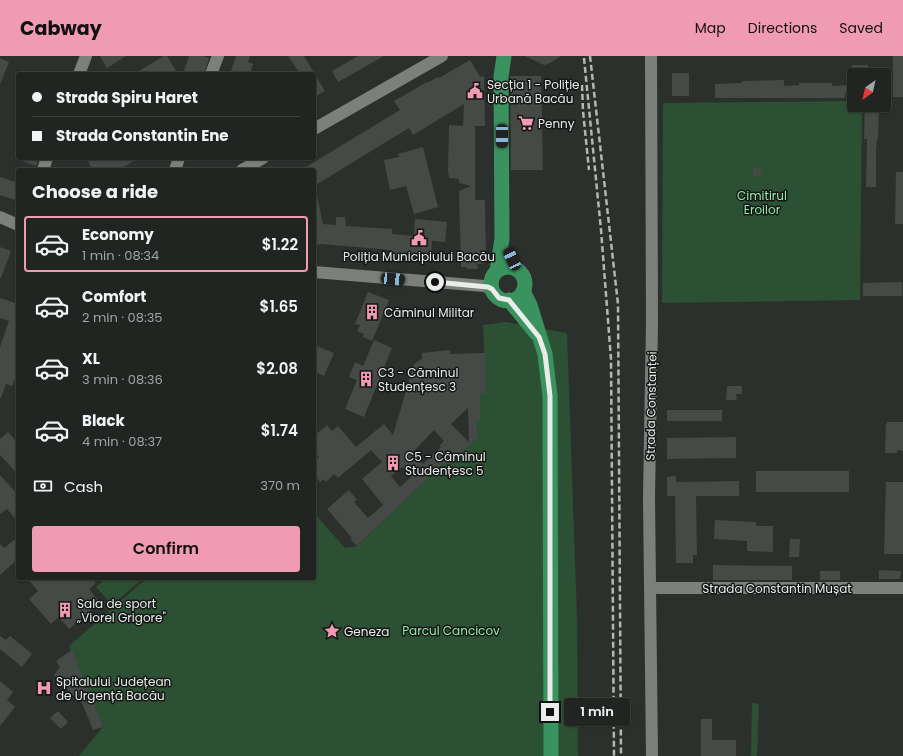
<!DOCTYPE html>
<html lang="en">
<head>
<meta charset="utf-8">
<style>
  body { margin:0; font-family:Poppins,sans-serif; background:#292c2a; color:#f1f3f6; height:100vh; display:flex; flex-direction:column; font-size:15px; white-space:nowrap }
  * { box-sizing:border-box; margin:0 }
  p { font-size:13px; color:#a2a4a5 }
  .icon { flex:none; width:22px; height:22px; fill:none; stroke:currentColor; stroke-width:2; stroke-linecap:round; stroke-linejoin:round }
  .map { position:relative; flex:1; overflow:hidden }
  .drawer { position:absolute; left:16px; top:112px; width:300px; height:412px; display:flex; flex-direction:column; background:#212421; border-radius:4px; box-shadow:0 1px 3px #0004,0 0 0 1px #3e413f }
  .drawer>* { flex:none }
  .banner { position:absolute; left:16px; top:16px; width:300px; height:88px; border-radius:4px; box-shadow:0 1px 3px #0004,0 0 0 1px #3e413f; display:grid; align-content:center; height:88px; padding:0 16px; background:#212421 }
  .needle { width:26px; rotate:213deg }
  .buttons { position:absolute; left:847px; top:12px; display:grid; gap:8px }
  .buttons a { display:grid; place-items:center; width:44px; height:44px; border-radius:4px; background:#212421; box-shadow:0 1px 3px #0004,0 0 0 1px #3e413f; font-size:20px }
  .end { position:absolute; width:18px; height:18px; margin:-9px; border:5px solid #e9ece9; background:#111; box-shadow:0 0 0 2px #111 }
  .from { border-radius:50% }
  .bubble { position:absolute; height:28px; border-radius:4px; background:#212421; box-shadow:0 1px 3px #0004,0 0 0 1px #3e413f; font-size:13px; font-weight:600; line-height:28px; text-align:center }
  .car { position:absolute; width:12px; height:24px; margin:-12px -6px; border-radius:5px; box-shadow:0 0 3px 1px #0007; background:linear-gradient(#222 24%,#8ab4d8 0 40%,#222 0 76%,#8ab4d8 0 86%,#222 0) }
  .banner b { display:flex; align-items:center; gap:14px; height:38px; font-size:15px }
  .banner b+b { border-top:1px solid #3e413f }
  .banner i { width:10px; height:10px; background:#f1f3f6 }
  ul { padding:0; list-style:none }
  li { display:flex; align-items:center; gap:12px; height:56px; margin:0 8px 6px; padding:0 8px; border:2px solid transparent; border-radius:4px }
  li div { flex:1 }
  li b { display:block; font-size:15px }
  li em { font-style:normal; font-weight:600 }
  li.on { border-color:#f09ab4 }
  li>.icon { width:36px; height:36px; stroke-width:1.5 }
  h2 { padding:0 16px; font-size:18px; line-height:48px }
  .pay { display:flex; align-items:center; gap:10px; height:44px; padding:0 16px; font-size:15px }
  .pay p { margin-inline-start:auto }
  .action { display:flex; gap:8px; margin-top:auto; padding:8px 16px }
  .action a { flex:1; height:46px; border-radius:4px; background:#f09ab4; color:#111; font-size:16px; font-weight:600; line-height:46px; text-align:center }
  header { display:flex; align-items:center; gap:24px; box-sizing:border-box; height:56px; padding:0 20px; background:#f09ab4; color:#111 }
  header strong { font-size:19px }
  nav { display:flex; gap:22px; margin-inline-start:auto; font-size:14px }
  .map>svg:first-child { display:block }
  .green { fill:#2c5034 }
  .building { fill:#454a46; fill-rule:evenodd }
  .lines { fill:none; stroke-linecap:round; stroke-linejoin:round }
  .minor { stroke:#7b807b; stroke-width:12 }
  .major { stroke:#3a935e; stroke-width:15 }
  .rail { stroke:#b3b7b3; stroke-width:2.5; stroke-dasharray:6 3; stroke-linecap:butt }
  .route { stroke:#e9ece9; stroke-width:5 }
  .labels { text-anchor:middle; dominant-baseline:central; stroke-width:3; stroke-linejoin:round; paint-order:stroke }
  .poi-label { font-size:12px; fill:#e9ece9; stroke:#151716; text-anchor:start }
  .park-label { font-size:12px; fill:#95e7a7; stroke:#151716 }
  .street-label { font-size:12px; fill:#e9ece9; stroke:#151716 }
</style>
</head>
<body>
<header>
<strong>Cabway</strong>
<nav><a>Map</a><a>Directions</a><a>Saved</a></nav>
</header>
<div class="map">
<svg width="903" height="700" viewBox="0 0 903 700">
  <rect width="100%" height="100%" fill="#2c302c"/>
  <path class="green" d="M 854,45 L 854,49 L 862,49 L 860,244 L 662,247 L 663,47 Z
    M 506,266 L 567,277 L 577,562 L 578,700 L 79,700 L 103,671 L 69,590 L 147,522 L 314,522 L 314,457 L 345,492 L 357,490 L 445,406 L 448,409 L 470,388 L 469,382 L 478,382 L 477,364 L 480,364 L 480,337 L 486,337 L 483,269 Z
    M 106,522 L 140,522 L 141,524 L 112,549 L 96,531 Z
    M 752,647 L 759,648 L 757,700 L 751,700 Z"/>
  <path class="building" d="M 100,0 L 126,0 L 107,12 Z
    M 164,0 L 167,0 L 178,18 L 134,18 Z
    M 189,0 L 204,0 L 209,2 L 204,18 L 183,18 Z
    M 236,0 L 250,0 L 248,6 L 253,8 L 250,18 L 230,18 Z
    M 288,0 L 304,0 L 325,35 L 314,41 L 314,18 L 300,18 Z
    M 358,0 L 384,0 L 338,26 L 332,15 Z
    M 525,0 L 561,0 L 550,7 L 544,9 Z
    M 893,0 L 903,0 L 903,41 L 893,41 Z
    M 0,2 L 9,6 L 0,28 Z
    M 470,4 L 480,21 L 484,20 L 485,70 L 475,70 L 475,144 L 485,144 L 486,207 L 477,208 L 478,213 L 467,213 L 467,211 L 461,211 L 459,135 L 471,130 L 459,127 L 459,123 L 449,122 L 448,115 L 449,69 L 463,70 L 464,48 L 413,79 L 409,72 L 314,130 L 314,114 L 301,114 L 400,54 L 394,45 L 427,26 L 427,27 L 438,21 L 439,22 Z
    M 852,9 L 868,9 L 868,19 L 852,19 Z
    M 672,17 L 689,17 L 689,40 L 672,40 Z
    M 510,20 L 541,20 L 543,114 L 511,114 Z
    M 784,24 L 784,30 L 799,29 L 799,27 L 832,27 L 832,30 L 854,29 L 854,38 L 845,37 L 845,42 L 715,42 L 715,28 L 742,27 L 742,25 Z
    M 865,49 L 879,49 L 878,83 L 877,83 L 876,94 L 876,131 L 866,131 L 867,83 L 864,83 Z
    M 423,91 L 438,151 L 414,158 L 406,130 L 390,134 L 384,104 L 399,101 L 398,98 Z
    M 16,102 L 39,102 L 36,110 L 16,103 Z
    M 94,102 L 139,102 L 118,114 L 93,114 L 88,105 Z
    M 753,112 L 761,113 L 761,120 L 753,120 Z
    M 896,116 L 903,116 L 903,168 L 895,168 Z
    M 0,121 L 18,127 L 18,145 L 0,139 Z
    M 314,140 L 317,140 L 323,168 L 336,169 L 336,161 L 345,161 L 346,170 L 392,173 L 392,178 L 414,180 L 415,163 L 447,166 L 445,186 L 432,185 L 431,203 L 390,199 L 391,194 L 321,188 L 314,190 Z
    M 0,191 L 11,195 L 1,222 L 0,222 Z
    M 902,226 L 902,240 L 863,240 L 863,227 Z
    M 368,236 L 389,244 L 372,285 L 363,281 L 364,278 L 357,275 L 360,269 L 355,268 Z
    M 0,242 L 18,248 L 18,324 L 15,323 L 12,330 L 6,328 L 1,342 L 0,342 L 0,291 L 9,265 L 0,262 Z
    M 374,284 L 392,292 L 364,361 L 345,353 L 357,324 L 349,321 L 355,306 L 363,310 Z
    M 314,289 L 334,297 L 324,320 L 314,316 Z
    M 450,294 L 450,298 L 485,297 L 486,337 L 480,337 L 480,364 L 477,364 L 478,381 L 448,409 L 445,406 L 357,490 L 350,483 L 352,482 L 327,453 L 349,434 L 357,444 L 354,446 L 368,462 L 383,449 L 362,423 L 382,406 L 371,394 L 338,422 L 334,418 L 326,426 L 323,423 L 320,426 L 314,418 L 314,406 L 319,401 L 314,395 L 314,380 L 327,369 L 332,375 L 338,370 L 356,391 L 384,368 L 393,379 L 414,308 L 422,303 L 422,297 ZM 468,352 L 469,386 L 451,368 ZM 434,374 L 444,385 L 439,390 L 441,391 L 423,408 L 413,396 ZM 402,411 L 411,421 L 400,431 L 391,420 Z
    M 727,330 L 742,330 L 742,338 L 736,338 L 737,344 L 726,344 Z
    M 667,354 L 722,354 L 722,365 L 667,365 Z
    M 887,366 L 903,366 L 903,395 L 898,394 L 897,397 L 885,397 L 886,367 L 887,368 Z
    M 8,376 L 18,387 L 18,418 L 0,399 L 0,383 Z
    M 736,381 L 736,402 L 667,403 L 667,382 Z
    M 756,415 L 849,415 L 849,436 L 756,436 Z
    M 0,419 L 18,439 L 18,466 L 7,453 L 0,458 Z
    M 676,420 L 676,426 L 739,425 L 739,440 L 696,440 L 697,499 L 693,499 L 693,507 L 676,507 L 675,440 L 667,440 L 667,421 Z
    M 886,426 L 903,426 L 903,498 L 884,498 Z
    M 715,464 L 756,466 L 756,470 L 773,470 L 773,496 L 747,495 L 747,485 L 714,483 Z
    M 18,481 L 18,503 L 0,519 L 0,488 L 4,492 Z
    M 790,483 L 800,483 L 799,501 L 789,501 Z
    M 713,509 L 792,510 L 792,524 L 713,524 Z
    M 879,514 L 901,515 L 900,523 L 879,523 Z
    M 820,515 L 840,515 L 840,524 L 820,524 Z
    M 27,522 L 91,522 L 96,527 L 89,533 L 100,547 L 69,573 L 59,561 L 51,568 L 29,543 L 38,535 Z
    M 0,580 L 6,584 L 10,580 L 32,598 L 22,611 L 0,593 Z
    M 72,594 L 103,671 L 93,674 L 78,637 L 74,640 L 54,619 L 60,611 L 56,605 Z
    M 0,625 L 13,636 L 7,644 L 15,651 L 0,670 Z
    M 58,655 L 68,666 L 61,673 L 50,662 Z
    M 701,663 L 712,663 L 712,684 L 736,684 L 736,700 L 701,700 Z"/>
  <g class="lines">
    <path class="minor" d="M 651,0 L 652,266 L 649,442 L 652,700
      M 79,18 L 86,0
      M 211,18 L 218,0
      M 314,73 L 442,0
      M 43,114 L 47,102
      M 175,114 L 179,102
      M 242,114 L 263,102
      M 0,161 L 18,169
      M 314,216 L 484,230 L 492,233
      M 651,532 L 903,532"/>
    <path class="major" d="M491 228a17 17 0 1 1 34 0a17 17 0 1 1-34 0Z
      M 497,215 L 502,183 L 501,21 L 504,0
      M 523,235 L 530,249 L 545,298 L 550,340 L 551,700
      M 509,244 L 536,277"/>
    <path class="rail" d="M 590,0 L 618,248 L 621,700
      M 584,2 L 601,174 L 611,303 L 614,700
      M 582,29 L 583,55 L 589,114"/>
  </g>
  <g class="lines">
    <path class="route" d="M 435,226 L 488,231 L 492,233 L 499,242 L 509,244 L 539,281 L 545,298 L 550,340 L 550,656"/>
  </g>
  <defs>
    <symbol id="civic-bare" viewBox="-9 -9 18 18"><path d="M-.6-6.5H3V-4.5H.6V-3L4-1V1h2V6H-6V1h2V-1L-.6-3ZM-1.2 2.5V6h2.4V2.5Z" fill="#f09ab4" stroke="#151716" stroke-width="2.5" paint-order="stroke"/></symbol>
    <symbol id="supermarket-bare" viewBox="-9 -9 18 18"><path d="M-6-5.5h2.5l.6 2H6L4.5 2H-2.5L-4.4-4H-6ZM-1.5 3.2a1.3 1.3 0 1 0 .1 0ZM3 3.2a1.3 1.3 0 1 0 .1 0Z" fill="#f09ab4" stroke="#151716" stroke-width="2.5" paint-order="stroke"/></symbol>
    <symbol id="building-bare" viewBox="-9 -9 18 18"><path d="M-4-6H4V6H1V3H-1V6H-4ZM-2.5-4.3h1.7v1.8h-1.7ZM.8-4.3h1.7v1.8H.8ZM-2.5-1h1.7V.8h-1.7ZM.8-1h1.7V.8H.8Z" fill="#f09ab4" stroke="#151716" stroke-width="2.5" paint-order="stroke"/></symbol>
    <symbol id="sight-bare" viewBox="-9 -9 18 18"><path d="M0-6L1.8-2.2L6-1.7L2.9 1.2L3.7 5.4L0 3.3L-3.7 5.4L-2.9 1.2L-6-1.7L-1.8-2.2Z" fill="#f09ab4" stroke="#151716" stroke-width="2.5" paint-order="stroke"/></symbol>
    <symbol id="hospital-bare" viewBox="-9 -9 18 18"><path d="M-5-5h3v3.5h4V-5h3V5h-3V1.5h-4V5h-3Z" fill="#f09ab4" stroke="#151716" stroke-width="2.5" paint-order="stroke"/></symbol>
  </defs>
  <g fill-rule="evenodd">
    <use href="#civic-bare" x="464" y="24" width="22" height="22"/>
    <use href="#supermarket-bare" x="515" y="56" width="22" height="22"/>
    <use href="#civic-bare" x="408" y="171" width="22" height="22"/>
    <use href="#building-bare" x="361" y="245" width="22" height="22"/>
    <use href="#building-bare" x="355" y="312" width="22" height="22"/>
    <use href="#building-bare" x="382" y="396" width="22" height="22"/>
    <use href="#building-bare" x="54" y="543" width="22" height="22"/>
    <use href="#sight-bare" x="321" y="564" width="22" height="22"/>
    <use href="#hospital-bare" x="33" y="621" width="22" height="22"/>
  </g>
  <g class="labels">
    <g class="poi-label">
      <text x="487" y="28">Secția 1 - Poliție<tspan x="487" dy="14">Urbană Bacău</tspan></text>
      <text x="538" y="67">Penny</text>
      <text x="419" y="200" text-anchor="middle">Poliția Municipiului Bacău</text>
      <text x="384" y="256">Căminul Militar</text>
      <text x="378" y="316">C3 - Căminul<tspan x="378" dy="14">Studențesc 3</tspan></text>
      <text x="405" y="400">C5 - Căminul<tspan x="405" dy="14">Studențesc 5</tspan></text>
      <text x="77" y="547">Sala de sport<tspan x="77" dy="14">„Viorel Grigore"</tspan></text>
      <text x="344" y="575">Geneza</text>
      <text x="56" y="625">Spitalului Județean<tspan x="56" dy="14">de Urgență Bacău</tspan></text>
    </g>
    <g class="park-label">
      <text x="762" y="139">Cimitirul<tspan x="762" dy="14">Eroilor</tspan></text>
      <text x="451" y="574">Parcul Cancicov</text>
    </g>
    <g class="street-label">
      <text transform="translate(651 350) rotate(-89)">Strada Constanței</text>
      <text x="777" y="532">Strada Constantin Mușat</text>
    </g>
  </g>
</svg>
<div class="buttons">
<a><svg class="needle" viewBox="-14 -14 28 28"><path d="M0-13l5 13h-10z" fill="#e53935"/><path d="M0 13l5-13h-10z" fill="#a2a4a5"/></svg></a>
</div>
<i class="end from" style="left:435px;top:226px"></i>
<i class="end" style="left:550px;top:656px"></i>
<div class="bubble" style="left:564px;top:642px;width:66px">1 min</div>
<i class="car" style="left:502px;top:80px;rotate:180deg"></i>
<i class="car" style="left:512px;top:203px;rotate:335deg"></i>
<i class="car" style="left:393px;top:223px;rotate:95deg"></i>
<div class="banner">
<b><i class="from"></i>Strada Spiru Haret</b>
<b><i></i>Strada Constantin Ene</b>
</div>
<section class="drawer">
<h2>Choose a ride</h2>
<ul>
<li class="on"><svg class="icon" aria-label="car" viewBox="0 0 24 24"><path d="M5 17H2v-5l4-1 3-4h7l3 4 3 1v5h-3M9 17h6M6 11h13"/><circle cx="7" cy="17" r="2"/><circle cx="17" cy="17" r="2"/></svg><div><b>Economy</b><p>1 min · 08:34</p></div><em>$1.22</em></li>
<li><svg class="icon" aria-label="car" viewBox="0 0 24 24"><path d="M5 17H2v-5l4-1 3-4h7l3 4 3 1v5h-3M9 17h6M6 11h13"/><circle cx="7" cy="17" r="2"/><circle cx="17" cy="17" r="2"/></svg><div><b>Comfort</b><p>2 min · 08:35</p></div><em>$1.65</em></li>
<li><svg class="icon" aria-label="car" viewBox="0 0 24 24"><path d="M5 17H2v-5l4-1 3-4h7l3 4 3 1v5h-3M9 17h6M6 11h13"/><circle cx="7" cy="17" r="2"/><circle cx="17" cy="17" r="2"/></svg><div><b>XL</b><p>3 min · 08:36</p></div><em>$2.08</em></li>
<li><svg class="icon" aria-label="car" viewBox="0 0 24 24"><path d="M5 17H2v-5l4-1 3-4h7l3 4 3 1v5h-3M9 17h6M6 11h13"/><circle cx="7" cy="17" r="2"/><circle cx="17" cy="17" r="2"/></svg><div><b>Black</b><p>4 min · 08:37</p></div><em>$1.74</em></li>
</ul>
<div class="pay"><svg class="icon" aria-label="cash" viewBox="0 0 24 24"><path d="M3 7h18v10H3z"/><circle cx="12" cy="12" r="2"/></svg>Cash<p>370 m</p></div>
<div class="action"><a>Confirm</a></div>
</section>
</div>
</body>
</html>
